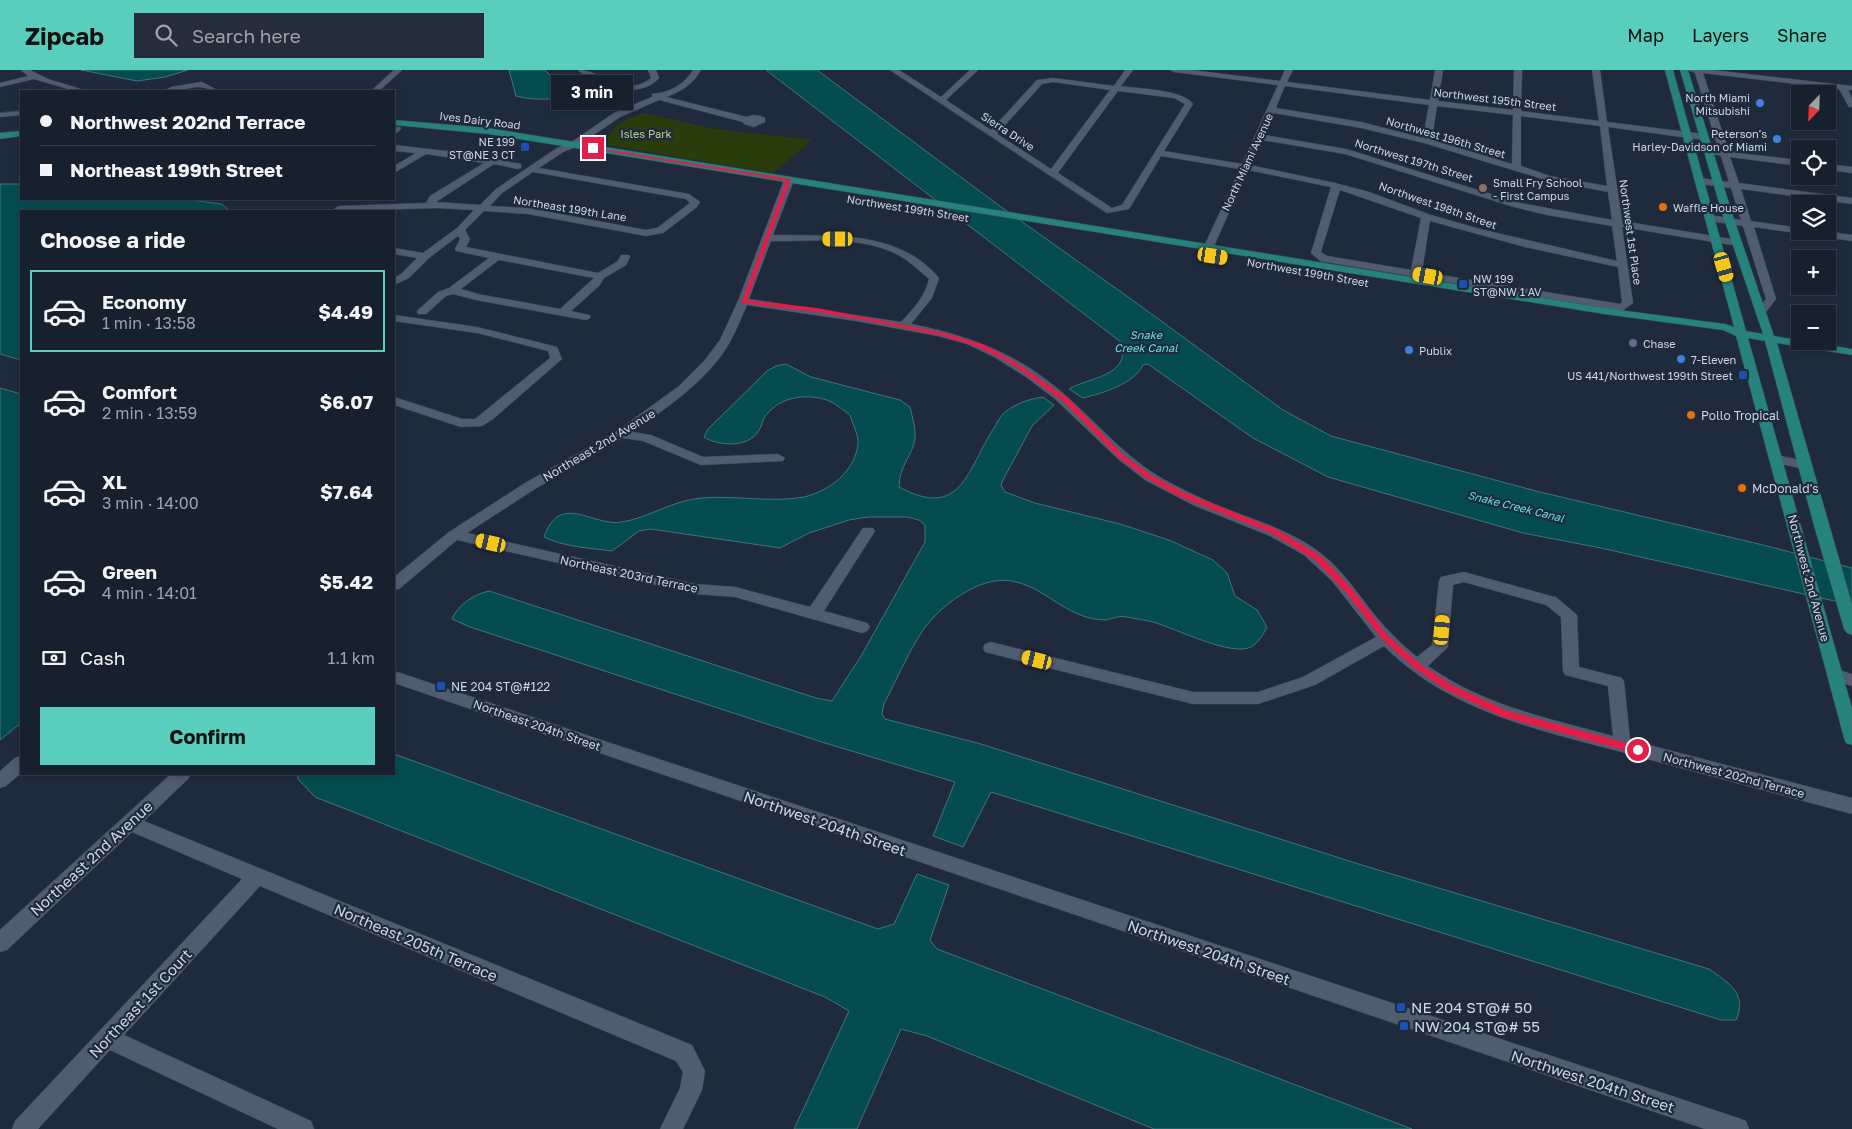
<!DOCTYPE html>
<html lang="en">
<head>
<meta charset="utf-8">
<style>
  body { margin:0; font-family:"Golos Text",sans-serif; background:#242d39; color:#f1f3f6; height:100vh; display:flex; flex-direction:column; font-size:19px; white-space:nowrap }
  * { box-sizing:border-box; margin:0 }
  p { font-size:16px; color:#9ea3aa }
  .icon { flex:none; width:28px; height:28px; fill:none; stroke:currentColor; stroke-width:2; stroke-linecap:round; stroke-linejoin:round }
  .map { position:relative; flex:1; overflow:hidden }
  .panel { position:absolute; left:20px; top:140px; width:375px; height:565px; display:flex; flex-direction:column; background:#17202d; border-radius:0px; box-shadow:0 2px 8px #0003,0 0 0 1px #363e49 }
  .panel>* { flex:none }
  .hud { position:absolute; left:20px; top:20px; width:375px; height:110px; border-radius:0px; box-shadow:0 2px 8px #0003,0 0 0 1px #363e49; display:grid; align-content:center; height:110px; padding:0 20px; background:#17202d }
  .needle { width:32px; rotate:203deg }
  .controls { position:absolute; left:1791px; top:15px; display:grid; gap:10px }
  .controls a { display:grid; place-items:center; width:45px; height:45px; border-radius:0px; background:#17202d; box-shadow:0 2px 8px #0003,0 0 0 1px #363e49; font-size:25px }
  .end { position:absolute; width:22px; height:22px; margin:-11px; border:6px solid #e11d48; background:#fff; box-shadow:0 0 0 2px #fff }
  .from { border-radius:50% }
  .bubble { position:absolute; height:35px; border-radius:0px; background:#17202d; box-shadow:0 2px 8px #0003,0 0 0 1px #363e49; font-size:16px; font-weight:700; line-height:35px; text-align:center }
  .car { position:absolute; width:15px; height:30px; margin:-15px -8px; border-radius:6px; box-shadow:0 0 4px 1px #0007; background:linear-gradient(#f5c518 24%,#345 0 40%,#f5c518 0 76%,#345 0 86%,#f5c518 0) }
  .hud b { display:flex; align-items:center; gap:18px; height:48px; font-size:19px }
  .hud b+b { border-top:1px solid #363e49 }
  .hud i { width:12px; height:12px; background:#f1f3f6 }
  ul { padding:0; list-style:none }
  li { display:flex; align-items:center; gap:15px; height:82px; margin:0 10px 8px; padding:0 10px; border:2px solid transparent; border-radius:0px }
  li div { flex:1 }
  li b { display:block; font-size:19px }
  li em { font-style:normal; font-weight:700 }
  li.on { border-color:#5acebd }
  li>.icon { width:45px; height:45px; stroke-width:1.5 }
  h2 { padding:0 20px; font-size:22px; line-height:60px }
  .pay { display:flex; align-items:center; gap:12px; height:55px; padding:0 20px; font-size:19px }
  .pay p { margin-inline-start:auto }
  .primary-button { display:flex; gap:10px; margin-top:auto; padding:10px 20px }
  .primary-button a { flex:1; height:58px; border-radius:0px; background:#5acebd; color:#111; font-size:20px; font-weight:700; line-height:58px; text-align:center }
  header { display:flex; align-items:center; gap:30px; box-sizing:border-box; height:70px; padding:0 25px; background:#5acebd; color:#111 }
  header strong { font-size:24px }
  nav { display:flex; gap:28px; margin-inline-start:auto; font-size:18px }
  .search { width:350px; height:45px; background:#242d39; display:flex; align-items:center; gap:12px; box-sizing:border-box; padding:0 18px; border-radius:0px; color:#9ea3aa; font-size:19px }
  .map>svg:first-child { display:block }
  .green { fill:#2a3c0c }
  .water { fill:#054c51; stroke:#41757c }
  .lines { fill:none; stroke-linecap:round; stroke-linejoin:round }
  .minor-casing { stroke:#3b4654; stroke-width:1 }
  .major-casing { stroke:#3b4654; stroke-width:1 }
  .minor { fill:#505d71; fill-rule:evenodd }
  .major { fill:#25827c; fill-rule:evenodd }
  .route { fill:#e11d48 }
  .shop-dot { fill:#3f7fe0; stroke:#1f2b3c; stroke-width:2 }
  .transit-dot { fill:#1a4fb4; stroke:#1f2b3c; stroke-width:2 }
  .education-dot { fill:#8d6e63; stroke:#1f2b3c; stroke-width:2 }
  .food-dot { fill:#e8710a; stroke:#1f2b3c; stroke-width:2 }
  .service-dot { fill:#5c6f8a; stroke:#1f2b3c; stroke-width:2 }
  .labels { text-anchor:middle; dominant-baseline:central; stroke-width:4.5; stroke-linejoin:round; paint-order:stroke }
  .far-poi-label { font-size:11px; fill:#ced6e1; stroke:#1f2b3c; text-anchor:start }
  .far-street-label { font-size:11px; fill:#ced6e1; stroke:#1f2b3c }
  .far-park-label { font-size:11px; fill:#b4d688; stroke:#1f2b3c }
  .far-water-label { font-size:11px; font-style:italic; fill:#65dfe7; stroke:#1f2b3c }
  .poi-label { font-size:12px; fill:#ced6e1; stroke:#1f2b3c; text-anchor:start }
  .street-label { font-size:12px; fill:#ced6e1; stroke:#1f2b3c }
  .near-street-label { font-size:15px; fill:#ced6e1; stroke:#1f2b3c }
  .near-poi-label { font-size:15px; fill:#ced6e1; stroke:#1f2b3c; text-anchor:start }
</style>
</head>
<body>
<header>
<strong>Zipcab</strong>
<div class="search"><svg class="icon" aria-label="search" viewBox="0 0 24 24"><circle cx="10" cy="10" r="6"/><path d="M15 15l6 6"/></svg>Search here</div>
<nav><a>Map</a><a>Layers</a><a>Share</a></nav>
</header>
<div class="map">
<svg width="1852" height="1059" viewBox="0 0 1852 1059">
  <rect width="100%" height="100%" fill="#1f2b3c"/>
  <path class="green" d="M 645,43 L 708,58 L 812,70 L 773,103 L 607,75 C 609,55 627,48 645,43 Z"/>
  <path class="water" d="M 81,0 L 188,0 L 165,7 L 137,11 Z
    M 509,0 L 545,0 L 554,9 L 580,22 L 578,24 C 560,30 534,31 516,26 Z
    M 766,0 L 817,0 L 997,134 L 1131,229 L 1283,340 L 1331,366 L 1536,421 L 1759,474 L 1852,498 L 1852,535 L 1601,478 L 1523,463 L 1328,407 L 1253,368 L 1148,294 L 1143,295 C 1134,314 1103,323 1083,328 L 1069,319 C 1089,307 1130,307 1122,273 Z
    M 0,114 L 21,114 L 21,129 L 182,129 L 222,134 L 230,141 L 21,141 L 21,290 L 0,284 Z
    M 786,294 L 811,307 L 900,330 L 910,337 C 912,347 916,358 915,368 C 913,386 899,395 899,417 C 962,451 967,399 994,358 C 997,353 1000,346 1005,342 C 1017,333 1029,329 1043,327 L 1054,335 L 1032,356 L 1004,408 L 1001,415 L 1005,422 L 1035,433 L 1120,454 L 1169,470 L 1213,490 L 1227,503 L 1235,526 L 1257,540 L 1267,557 C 1263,565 1259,572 1251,577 C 1231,587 1175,558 1153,552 C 1145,550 1136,549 1127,547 C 1119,545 1113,549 1105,550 C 1098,550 1089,548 1083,546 C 1057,537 1040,516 1012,511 C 979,505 938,537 921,563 C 907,585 896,611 884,634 L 882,644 L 885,649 L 981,674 L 1365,796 L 1709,899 C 1728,912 1748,924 1736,950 L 1721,950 L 991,722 L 963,777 L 933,766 L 955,712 L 825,673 L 470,557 L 452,549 C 458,535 474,524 489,521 L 816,628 L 832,631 L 861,586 L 925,472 L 925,455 L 919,450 L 907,447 L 868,447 L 849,450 L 809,463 L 780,478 L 651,459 L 639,461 L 612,481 C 590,478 564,477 544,467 C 560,421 593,457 622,452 C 648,448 673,430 702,428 C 734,425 773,433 804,427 C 830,421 855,401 858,374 C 859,365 852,353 850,345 C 843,340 835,333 827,330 C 804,323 778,327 764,348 C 762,352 761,358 758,362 C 747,378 718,376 704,367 L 708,359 L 767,301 L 776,296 Z
    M 0,318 L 21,324 L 21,653 L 0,670 Z
    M 394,684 L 878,859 L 894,854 L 917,804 L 949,815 L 930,870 L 937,879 L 1412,1059 L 1154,1059 L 927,966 L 901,959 L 857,1059 L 794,1059 L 849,941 L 825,927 L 315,727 L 297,708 L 300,704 L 394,704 Z"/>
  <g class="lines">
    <defs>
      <path id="minor" d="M 21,0 L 30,0 L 48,9 L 87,21 L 75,21 L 34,9 L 0,17 L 0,13 L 28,6 Z
        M 394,0 L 402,0 L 379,21 L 371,21 Z
        M 578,0 C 602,0 627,29 651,8 L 648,0 L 656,0 L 659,8 C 640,30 597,18 578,0 Z
        M 693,0 L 701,0 C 692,15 682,21 666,27 L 747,47 C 752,44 759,45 765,48 L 765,52 L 754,57 L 744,54 L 743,52 L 659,30 L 620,47 L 576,77 L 563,82 L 539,98 L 689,124 L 700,132 L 697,137 L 663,163 L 646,166 L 528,144 L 484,141 L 465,160 L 470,169 L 466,177 L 598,203 L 618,191 L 621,185 L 629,185 L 630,187 L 626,195 L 604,208 L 599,216 L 571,241 L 589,245 L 591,247 L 589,249 L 585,250 L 476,230 L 453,224 L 446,226 L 426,244 L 418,244 L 417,242 L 418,240 L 438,222 L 449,218 L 489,188 L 456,181 L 455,179 L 460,169 L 458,166 L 429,188 L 409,208 L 394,215 L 394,208 L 401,204 L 417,188 L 394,184 L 394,178 L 423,183 L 457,158 L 474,140 L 437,138 L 337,141 L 334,139 L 339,136 L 426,133 L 430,126 L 484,93 L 426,84 L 394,103 L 394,96 L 416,83 L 394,81 L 394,75 L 455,82 L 521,94 L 521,98 L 518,99 L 494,94 L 436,132 L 480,135 L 496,119 L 557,78 L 570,73 L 614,43 L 652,27 L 652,24 C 669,23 684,15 693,0 ZM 533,102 L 686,129 L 690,133 L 657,158 L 646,160 L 528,138 L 490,136 L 502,123 ZM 499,190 L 594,208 L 560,239 L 478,224 L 461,219 Z
        M 890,0 L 899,0 L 941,27 L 970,0 L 978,0 L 946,30 L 991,60 L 1037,10 L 1053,8 L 1114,16 L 1125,0 L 1133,0 L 1121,16 C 1139,19 1182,19 1193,34 L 1164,81 L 1242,94 L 1278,15 L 1174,2 L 1170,0 L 1192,0 L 1280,11 L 1285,0 L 1293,0 L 1287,12 L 1430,30 L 1435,0 L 1443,0 L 1438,31 L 1513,40 L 1514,0 L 1522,0 L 1521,41 L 1599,51 L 1592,0 L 1600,0 L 1607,52 L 1704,64 L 1708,67 L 1704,70 L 1608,57 L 1622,151 L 1738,170 L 1743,173 L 1738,176 L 1622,157 L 1633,233 L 1622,241 L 1320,191 L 1311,183 L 1331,117 L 1248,100 L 1210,185 L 1205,188 L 1200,185 L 1240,99 L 1161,86 L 1129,139 L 1107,143 ZM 1053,12 L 1110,20 L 1051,99 L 997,64 L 1042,14 ZM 1285,16 L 1429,35 L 1423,68 L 1361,52 L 1276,38 ZM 1118,21 L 1174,28 L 1185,34 L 1122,135 L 1112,138 L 1058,103 ZM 1437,36 L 1513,45 L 1512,94 L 1432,70 ZM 1274,43 L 1361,58 L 1424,73 L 1546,110 L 1608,122 L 1612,150 L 1520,133 L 1346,79 L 1264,65 ZM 1521,46 L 1600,56 L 1607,116 L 1550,106 L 1521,96 ZM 1262,70 L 1345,84 L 1514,137 L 1547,145 L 1612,156 L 1617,191 L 1480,159 L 1431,145 L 1369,122 L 1335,113 L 1250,95 ZM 1340,120 L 1421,148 L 1411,200 L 1327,186 L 1321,182 ZM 1430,151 L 1525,177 L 1618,197 L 1622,232 L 1620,234 L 1422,202 Z
        M 1688,0 L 1712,0 L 1852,16 L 1852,20 L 1848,20 L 1852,28 L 1852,37 L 1849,37 L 1839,19 L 1703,3 L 1729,82 L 1800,90 L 1800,96 L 1730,87 L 1739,113 L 1852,128 L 1852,134 L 1741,119 L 1751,151 L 1800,158 L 1800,161 L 1825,161 L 1852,165 L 1852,171 L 1754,157 L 1776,229 L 1765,243 L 1761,244 L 1756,241 L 1766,229 L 1743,156 L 1710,151 L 1705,148 L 1710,145 L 1741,150 L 1731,118 L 1700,114 L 1695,111 L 1700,108 L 1729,112 L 1721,86 L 1705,82 L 1709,79 L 1719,81 L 1695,3 Z
        M 202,12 L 219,21 C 211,21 206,17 199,17 C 189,16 176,25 167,19 L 171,17 Z
        M 21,41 L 21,45 L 0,47 L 0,43 Z
        M 394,57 L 400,57 L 401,59 L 394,65 Z
        M 1828,94 L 1852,97 L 1852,103 L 1828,100 Z
        M 789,107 L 794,110 L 773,165 C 830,166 898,159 939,208 L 932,228 L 911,254 C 977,267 1028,288 1077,336 C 1105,362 1130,390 1163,409 C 1185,421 1208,432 1232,441 C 1263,453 1296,463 1323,485 C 1343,501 1358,524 1374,544 C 1387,560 1401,574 1417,587 L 1432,575 L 1439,511 L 1441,507 L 1464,502 L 1551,526 L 1556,527 L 1577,545 L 1579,597 L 1622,608 L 1624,612 L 1630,670 L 1852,728 L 1852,744 C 1781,725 1711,706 1640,687 C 1550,662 1454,646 1384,576 L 1315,615 L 1258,634 L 1193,634 L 985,582 L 983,578 L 985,574 L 991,572 L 1193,622 L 1258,622 L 1303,607 L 1376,567 L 1332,511 L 1304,485 L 1270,466 L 1193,435 L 1145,410 L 1118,389 L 1055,329 L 1026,307 L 994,287 L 967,274 L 938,266 L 856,251 L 747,235 C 742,246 737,259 731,270 C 711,308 667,338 632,362 L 651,365 L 703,387 L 778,384 L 785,388 L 783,391 L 701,395 L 643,371 L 623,368 L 535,419 L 467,463 L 695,514 L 735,517 L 810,537 L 863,458 L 873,458 L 875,461 L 824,541 L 867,553 L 870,557 L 867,561 L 862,563 L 735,527 L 695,524 L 457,470 L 399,519 L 394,520 L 394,507 L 449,462 L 525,413 L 617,361 L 679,316 L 704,291 L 720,270 L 738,231 L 784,110 ZM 771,171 C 814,172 866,164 905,189 C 913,195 921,202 929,209 C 925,227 913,239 901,252 L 749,229 ZM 1464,512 L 1546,535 L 1561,547 L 1563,601 L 1565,605 L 1608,616 L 1613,666 C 1547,648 1485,636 1428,596 L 1448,577 L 1453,515 Z
        M 394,245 L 477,257 L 557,277 L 562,289 L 493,349 L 482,356 L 461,357 L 394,335 L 394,327 L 462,349 L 475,349 L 550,288 L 548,281 L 477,263 L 394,251 Z
        M 1776,385 L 1810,392 L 1812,395 L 1805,399 L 1771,392 L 1769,389 L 1771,386 Z
        M 1835,599 L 1852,604 L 1852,616 L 1829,609 L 1827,605 L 1829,601 Z
        M 394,601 L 1738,1048 L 1746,1051 L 1749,1059 L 1705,1059 L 394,613 Z
        M 21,686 L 21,703 L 6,716 L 0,718 L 0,701 L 15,688 Z
        M 171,704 L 191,704 L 188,709 L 144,751 L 692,975 L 705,1001 L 702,1020 L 683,1059 L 660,1059 L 680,1018 L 683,1002 L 676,991 L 260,816 L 124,965 L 311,1051 L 314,1059 L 278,1059 L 110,980 L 38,1059 L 12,1059 L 15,1051 L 242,809 L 132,762 L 7,880 L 0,882 L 0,860 Z"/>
      <path id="major" d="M 1665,0 L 1673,0 L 1746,261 L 1763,264 L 1722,143 L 1680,0 L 1688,0 L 1732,143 L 1774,266 L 1852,279 L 1852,285 L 1777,273 L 1852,534 L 1852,565 L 1847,563 L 1844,559 L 1813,452 L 1765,271 L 1748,268 L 1852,638 L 1852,675 L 1846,673 L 1844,668 L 1736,266 L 1723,260 L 1604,244 L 488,64 L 394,55 L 394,50 L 488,58 L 1604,238 L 1725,254 L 1734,257 Z
        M 21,61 L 21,66 L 0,69 L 0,63 Z"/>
    </defs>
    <use href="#minor" class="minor-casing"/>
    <use href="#major" class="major-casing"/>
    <use href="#minor" class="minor"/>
    <use href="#major" class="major"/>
  </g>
  <path class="route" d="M 591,77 L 791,109 L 747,230 L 817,238 L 874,249 L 944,263 L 982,274 L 1014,291 L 1069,329 L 1123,385 L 1151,405 L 1183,422 L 1276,459 L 1321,486 L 1353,520 L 1388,566 L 1420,594 L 1452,615 L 1508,641 L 1638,676 L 1643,680 L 1642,683 L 1638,684 L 1503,647 L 1446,620 L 1414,598 L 1383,570 L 1347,524 L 1315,490 L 1271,463 L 1178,426 L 1146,408 L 1119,388 L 1064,332 L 1010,293 L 978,277 L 943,266 L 874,252 L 817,242 L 741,233 L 786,111 L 593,79 Z"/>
  <g class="shop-dot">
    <circle cx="1760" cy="33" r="5"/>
    <circle cx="1777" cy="69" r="5"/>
    <circle cx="1409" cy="280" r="5"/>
    <circle cx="1681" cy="289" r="5"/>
  </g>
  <g class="transit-dot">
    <rect x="520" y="72" width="10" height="10" rx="2.5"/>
    <rect x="1458" y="209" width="10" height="10" rx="2.5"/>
    <rect x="1738" y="300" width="10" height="10" rx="2.5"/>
    <rect x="436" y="611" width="10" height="10" rx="2.5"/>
    <rect x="1396" y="932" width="10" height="10" rx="2.5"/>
    <rect x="1399" y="951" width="10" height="10" rx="2.5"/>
  </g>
  <circle class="education-dot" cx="1483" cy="118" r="5"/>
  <g class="food-dot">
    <circle cx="1663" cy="137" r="5"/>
    <circle cx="1691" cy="345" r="5"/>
    <circle cx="1742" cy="418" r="5"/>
  </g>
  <circle class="service-dot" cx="1633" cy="273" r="5"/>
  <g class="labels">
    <g class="far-poi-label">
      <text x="1750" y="27" text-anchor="end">North Miami<tspan x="1750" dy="13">Mitsubishi</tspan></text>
      <text x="1767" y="63" text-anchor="end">Peterson's<tspan x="1767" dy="13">Harley-Davidson of Miami</tspan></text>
      <text x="515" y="71" text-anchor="end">NE 199<tspan x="515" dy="13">ST@NE 3 CT</tspan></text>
      <text x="1493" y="112">Small Fry School<tspan x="1493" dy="13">- First Campus</tspan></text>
      <text x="1673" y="137">Waffle House</text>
      <text x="1473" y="208">NW 199<tspan x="1473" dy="13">ST@NW 1 AV</tspan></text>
      <text x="1643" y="273">Chase</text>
      <text x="1419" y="280">Publix</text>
      <text x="1691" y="289">7-Eleven</text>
      <text x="1733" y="305" text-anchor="end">US 441/Northwest 199th Street</text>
    </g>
    <g class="far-street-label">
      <text transform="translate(1495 29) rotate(7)">Northwest 195th Street</text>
      <text transform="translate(480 50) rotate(7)">Ives Dairy Road</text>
      <text transform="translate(1008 61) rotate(33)">Sierra Drive</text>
      <text transform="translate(1446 67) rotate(16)">Northwest 196th Street</text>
      <text transform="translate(1414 90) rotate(17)">Northwest 197th Street</text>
      <text transform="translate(1247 92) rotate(-65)">North Miami Avenue</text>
      <text transform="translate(1438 135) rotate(19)">Northwest 198th Street</text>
      <text transform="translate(570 138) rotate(9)">Northeast 199th Lane</text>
      <text transform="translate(908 138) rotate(9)">Northwest 199th Street</text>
      <text transform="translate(1631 162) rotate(82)">Northwest 1st Place</text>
      <text transform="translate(1308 202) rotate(10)">Northwest 199th Street</text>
    </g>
    <g class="far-park-label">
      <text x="646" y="63">Isles Park</text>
    </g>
    <g class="far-water-label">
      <text x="1146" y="264">Snake<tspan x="1146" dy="13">Creek Canal</tspan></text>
      <text transform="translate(1516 436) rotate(14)">Snake Creek Canal</text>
    </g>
    <g class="poi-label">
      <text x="1701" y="345">Pollo Tropical</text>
      <text x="1752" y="418">McDonald's</text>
      <text x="451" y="616">NE 204 ST@#122</text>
    </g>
    <g class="street-label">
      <text transform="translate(599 375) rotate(-31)">Northeast 2nd Avenue</text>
      <text transform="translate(629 504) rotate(12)">Northeast 203rd Terrace</text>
      <text transform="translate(1809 508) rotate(75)">Northwest 2nd Avenue</text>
      <text transform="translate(537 655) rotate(19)">Northeast 204th Street</text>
      <text transform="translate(1734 705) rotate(15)">Northwest 202nd Terrace</text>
    </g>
    <g class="near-street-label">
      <text transform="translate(825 753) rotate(19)">Northwest 204th Street</text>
      <text transform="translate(91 788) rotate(-43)">Northeast 2nd Avenue</text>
      <text transform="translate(416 872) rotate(23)">Northeast 205th Terrace</text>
      <text transform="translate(1209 882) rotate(19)">Northwest 204th Street</text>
      <text transform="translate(140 933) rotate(-47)">Northeast 1st Court</text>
      <text transform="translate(1593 1011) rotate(18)">Northwest 204th Street</text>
    </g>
    <g class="near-poi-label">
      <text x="1411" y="937">NE 204 ST@# 50</text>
      <text x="1414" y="956">NW 204 ST@# 55</text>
    </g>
  </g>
</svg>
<div class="controls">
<a><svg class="needle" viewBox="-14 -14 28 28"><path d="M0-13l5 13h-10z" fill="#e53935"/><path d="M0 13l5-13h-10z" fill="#9ea3aa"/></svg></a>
<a><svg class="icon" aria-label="locate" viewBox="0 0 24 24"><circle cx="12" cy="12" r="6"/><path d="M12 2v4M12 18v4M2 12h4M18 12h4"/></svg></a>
<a><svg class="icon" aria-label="layers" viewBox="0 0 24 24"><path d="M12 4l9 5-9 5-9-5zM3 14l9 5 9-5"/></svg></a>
<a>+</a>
<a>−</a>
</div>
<i class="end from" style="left:1638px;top:680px"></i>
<i class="end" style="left:593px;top:78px"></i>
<div class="bubble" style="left:551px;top:5px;width:82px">3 min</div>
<i class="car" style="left:838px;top:169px;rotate:270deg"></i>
<i class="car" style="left:1213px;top:186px;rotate:99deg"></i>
<i class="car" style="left:1724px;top:197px;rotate:164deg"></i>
<i class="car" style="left:1428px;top:206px;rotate:280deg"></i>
<i class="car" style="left:491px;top:473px;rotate:283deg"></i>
<i class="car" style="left:1442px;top:560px;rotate:5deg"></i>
<i class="car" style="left:1037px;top:590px;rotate:284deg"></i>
<div class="hud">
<b><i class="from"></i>Northwest 202nd Terrace</b>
<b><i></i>Northeast 199th Street</b>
</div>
<section class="panel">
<h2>Choose a ride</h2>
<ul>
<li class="on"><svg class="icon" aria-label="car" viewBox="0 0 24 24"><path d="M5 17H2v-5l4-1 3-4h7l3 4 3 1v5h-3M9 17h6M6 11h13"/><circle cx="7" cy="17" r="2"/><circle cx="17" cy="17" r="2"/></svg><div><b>Economy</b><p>1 min · 13:58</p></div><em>$4.49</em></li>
<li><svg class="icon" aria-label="car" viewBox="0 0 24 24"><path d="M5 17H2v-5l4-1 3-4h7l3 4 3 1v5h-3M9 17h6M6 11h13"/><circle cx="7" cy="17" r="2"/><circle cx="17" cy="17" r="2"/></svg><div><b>Comfort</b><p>2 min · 13:59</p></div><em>$6.07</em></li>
<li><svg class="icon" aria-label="car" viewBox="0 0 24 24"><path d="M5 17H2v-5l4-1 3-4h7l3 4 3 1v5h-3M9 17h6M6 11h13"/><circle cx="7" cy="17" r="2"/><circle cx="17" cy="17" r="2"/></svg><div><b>XL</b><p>3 min · 14:00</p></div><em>$7.64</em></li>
<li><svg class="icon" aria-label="car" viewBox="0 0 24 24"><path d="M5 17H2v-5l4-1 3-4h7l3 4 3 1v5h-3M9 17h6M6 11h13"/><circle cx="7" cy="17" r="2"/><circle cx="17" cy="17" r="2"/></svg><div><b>Green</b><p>4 min · 14:01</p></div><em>$5.42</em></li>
</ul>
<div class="pay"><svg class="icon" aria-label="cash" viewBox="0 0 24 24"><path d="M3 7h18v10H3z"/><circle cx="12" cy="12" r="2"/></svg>Cash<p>1.1 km</p></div>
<div class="primary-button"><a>Confirm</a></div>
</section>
</div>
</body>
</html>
